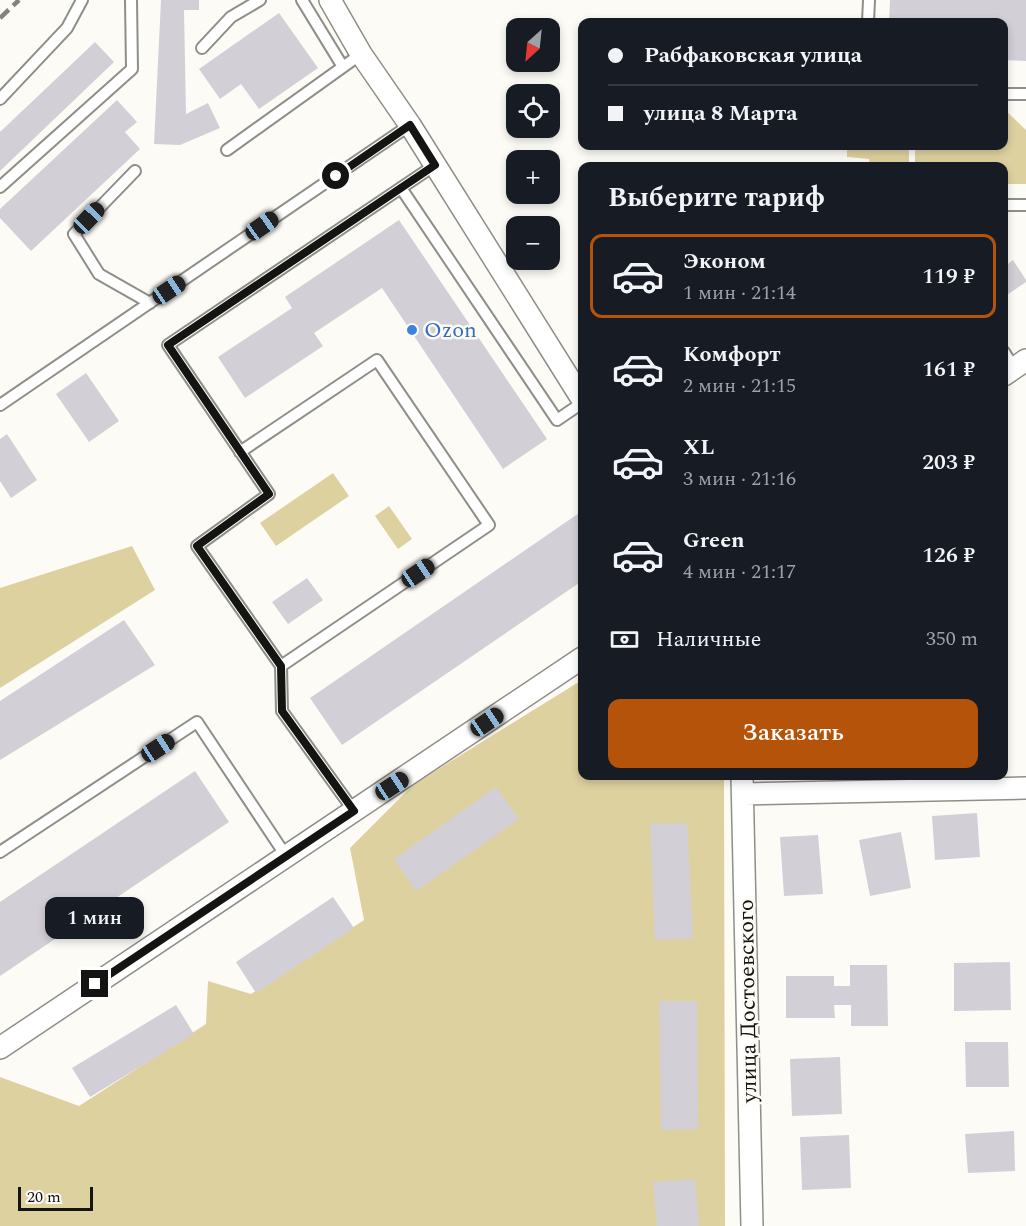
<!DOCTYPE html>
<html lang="ru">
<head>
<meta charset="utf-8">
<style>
  body { margin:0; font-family:Spectral,serif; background:#20242c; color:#f1f3f6; height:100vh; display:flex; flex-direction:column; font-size:22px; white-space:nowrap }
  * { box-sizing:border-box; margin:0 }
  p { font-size:20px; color:#9ea1a6 }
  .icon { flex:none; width:33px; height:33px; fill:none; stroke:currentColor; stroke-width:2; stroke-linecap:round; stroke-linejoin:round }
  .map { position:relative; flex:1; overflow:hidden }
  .side { position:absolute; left:578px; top:162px; width:430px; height:618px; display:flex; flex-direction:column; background:#171b24; border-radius:12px; box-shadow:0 3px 9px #0003 }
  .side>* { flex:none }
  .hud { position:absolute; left:578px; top:18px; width:430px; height:132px; border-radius:12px; box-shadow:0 3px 9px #0003; display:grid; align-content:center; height:132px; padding:0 30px; background:#171b24 }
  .needle { width:39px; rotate:207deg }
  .controls { position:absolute; left:506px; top:18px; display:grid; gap:12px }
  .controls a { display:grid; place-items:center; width:54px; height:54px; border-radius:12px; background:#171b24; box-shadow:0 3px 9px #0003; font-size:30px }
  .scale { position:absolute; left:18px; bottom:15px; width:75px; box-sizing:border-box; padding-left:6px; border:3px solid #141412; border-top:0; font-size:16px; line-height:21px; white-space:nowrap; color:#141412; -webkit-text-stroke:4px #fdfbf5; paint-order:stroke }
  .end { position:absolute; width:27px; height:27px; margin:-14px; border:8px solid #141412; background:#fff; box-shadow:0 0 0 3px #fff }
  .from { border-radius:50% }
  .bubble { position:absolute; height:42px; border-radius:12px; background:#171b24; box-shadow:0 3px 9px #0003; font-size:20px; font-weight:600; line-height:42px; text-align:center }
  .car { position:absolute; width:18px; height:36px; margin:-18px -9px; border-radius:8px; box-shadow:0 0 4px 2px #0007; background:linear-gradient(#222 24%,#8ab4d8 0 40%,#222 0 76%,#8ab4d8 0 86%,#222 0) }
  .hud b { display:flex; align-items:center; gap:21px; height:57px; font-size:22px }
  .hud b+b { border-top:2px solid #363941 }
  .hud i { width:15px; height:15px; background:#f1f3f6 }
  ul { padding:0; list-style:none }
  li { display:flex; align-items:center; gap:18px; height:84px; margin:0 12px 9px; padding:0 18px; border:3px solid transparent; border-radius:12px }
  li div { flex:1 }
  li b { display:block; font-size:22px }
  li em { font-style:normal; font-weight:600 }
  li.active { border-color:#b45309 }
  li>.icon { width:54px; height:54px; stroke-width:1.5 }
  h2 { padding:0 30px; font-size:27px; line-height:72px }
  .pay { display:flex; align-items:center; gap:15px; height:66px; padding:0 30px; font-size:22px }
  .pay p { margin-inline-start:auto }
  .primary-button { display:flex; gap:12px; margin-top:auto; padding:12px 30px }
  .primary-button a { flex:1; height:69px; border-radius:12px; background:#b45309; color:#fff; font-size:24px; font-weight:600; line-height:69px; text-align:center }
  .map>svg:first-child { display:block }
  .green { fill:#ded1a0 }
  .building { fill:#d2d0d6 }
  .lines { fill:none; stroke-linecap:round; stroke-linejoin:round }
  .lane-casing { stroke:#8f8e88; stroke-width:14 }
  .street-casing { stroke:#8f8e88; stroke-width:24 }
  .lane { stroke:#fff; stroke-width:10 }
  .street { stroke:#fff; stroke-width:21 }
  .rail { stroke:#83827e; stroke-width:4.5; stroke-dasharray:12 6; stroke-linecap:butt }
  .route { stroke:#141412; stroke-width:8 }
  .shop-dot { fill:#3f7fe0; stroke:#fdfbf5; stroke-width:2 }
  .labels { text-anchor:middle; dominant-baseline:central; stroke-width:5; stroke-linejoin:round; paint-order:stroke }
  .shop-label { font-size:22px; fill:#366cbe; stroke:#fdfbf5; text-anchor:start }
  .street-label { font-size:22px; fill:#141412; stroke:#fdfbf5 }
</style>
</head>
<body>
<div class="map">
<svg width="1026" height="1226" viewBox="0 0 1026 1226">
  <rect width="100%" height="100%" fill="#fdfbf5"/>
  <path class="green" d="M 1004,109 L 1026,130 L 1026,184 L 1004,184 L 1004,166 L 915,166 L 915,146 L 1004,146 Z
    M 847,146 L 909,146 L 909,166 L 870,166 L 869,159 L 847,157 Z
    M 333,473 L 349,496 L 276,546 L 260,523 Z
    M 389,506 L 412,539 L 398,549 L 375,516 Z
    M 132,546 L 155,590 L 0,688 L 0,588 Z
    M 582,680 L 582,776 L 724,776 L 725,1226 L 0,1226 L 0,1077 L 79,1106 L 206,1024 L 208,981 L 251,994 L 364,920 L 350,848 L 414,784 Z"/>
  <path class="building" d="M 161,0 L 199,0 L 199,10 L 184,10 L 186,114 L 208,103 L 220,128 L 180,145 L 154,144 Z
    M 890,0 L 1026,0 L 1026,61 L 1004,60 L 1004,22 L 889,22 Z
    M 279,13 L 318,68 L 259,109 L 241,84 L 220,99 L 199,69 Z
    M 95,42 L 114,62 L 0,171 L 0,132 Z
    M 117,100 L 137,122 L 125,132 L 140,149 L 31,251 L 0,218 L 0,209 Z
    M 399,220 L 547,439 L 503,469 L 382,288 L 314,333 L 323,346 L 245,398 L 218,357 L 292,308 L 285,297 Z
    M 1013,260 L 1026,280 L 1026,282 L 1004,297 L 1004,267 Z
    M 86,373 L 119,421 L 89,442 L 56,394 Z
    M 7,434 L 37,480 L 11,498 L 0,481 L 0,439 Z
    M 582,511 L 582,581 L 342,745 L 310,698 Z
    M 307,578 L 323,600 L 288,624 L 272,602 Z
    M 124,620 L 155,665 L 0,760 L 0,701 Z
    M 195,771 L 229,822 L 0,976 L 0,902 Z
    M 496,787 L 519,819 L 416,891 L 394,859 Z
    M 977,813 L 980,857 L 935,860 L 932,816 Z
    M 687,823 L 693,938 L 655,940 L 650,824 Z
    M 901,832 L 911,888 L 870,896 L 859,840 Z
    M 818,835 L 823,894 L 784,896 L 780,837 Z
    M 333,897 L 354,928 L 256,993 L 236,962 Z
    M 1010,962 L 1011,1010 L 954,1011 L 954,963 Z
    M 850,965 L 887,965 L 888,1026 L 851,1026 L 851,1005 L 834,1005 L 835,1018 L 786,1018 L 786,976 L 834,976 L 834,986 L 850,986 Z
    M 659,1001 L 697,1001 L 698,1129 L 661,1130 Z
    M 176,1005 L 194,1034 L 90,1097 L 72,1068 Z
    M 965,1042 L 1008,1042 L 1009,1087 L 966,1087 Z
    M 840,1057 L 842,1114 L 792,1116 L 790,1059 Z
    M 1014,1131 L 1015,1171 L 968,1173 L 965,1134 Z
    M 849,1135 L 851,1188 L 802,1190 L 800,1137 Z
    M 695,1179 L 699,1226 L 657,1226 L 653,1182 Z"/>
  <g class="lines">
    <defs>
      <path id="lane" d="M 302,0 L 343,67
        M 868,22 L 869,0
        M 202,48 L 231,17 L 260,0
        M 1004,94 L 1026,94
        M 0,99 L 67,28 L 82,0
        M 227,150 L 361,54
        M 135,171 L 74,234 L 99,274 L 150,303
        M 0,187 L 132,69 L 131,0
        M 401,188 L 557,420 L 582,403
        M 1004,205 L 1026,205
        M 1004,352 L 1014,368
        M 0,405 L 410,125
        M 240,452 L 377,360 L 489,525 L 281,666
        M 354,811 L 282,711 L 281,666 L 197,546 L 269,494 L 168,345 L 435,165
        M 0,852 L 197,722 L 286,856"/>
      <path id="street" d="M 330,0 L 361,54 L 410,125 L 582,399
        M 1004,375 L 1026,360
        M 742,776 L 752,1226
        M 744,794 L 1026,788
        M 0,1048 L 582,658"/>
    </defs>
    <use href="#lane" class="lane-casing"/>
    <use href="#street" class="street-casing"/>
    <use href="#lane" class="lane"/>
    <use href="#street" class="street"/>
    <path class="rail" d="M 0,18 L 19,0"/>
  </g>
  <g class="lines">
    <path class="route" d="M 95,984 L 354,811 L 282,711 L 281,666 L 197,546 L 269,494 L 168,345 L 435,165 L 410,125 L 336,176"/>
  </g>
  <circle class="shop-dot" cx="412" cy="330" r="6"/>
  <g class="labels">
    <g class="shop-label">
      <text x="424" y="330">Ozon</text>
    </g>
    <g class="street-label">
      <text transform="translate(748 1001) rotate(-91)">улица Достоевского</text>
    </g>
  </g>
</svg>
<div class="controls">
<a><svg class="needle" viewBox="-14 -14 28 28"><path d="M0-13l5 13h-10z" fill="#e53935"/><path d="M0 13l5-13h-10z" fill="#9ea1a6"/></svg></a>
<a><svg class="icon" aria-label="locate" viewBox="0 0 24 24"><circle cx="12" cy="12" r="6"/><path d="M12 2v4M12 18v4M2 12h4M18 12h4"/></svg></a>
<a>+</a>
<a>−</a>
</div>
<div class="scale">20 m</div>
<i class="end from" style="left:336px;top:176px"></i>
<i class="end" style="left:95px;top:984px"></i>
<div class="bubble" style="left:45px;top:897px;width:99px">1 мин</div>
<i class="car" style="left:89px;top:218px;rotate:44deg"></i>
<i class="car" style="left:262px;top:226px;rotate:55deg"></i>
<i class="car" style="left:169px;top:290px;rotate:56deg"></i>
<i class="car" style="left:418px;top:573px;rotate:56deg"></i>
<i class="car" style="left:487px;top:722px;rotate:56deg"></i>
<i class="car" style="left:158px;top:748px;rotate:57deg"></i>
<i class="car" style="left:392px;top:786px;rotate:57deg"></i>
<div class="hud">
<b><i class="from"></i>Рабфаковская улица</b>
<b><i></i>улица 8 Марта</b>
</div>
<section class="side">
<h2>Выберите тариф</h2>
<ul>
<li class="active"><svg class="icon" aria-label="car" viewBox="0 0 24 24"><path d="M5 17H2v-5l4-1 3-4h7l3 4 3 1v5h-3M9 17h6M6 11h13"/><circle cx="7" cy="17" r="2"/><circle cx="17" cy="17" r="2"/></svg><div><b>Эконом</b><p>1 мин · 21:14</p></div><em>119 ₽</em></li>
<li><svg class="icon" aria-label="car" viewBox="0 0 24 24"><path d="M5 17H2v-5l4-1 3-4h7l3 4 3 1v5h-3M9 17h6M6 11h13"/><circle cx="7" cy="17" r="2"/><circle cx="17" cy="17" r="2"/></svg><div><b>Комфорт</b><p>2 мин · 21:15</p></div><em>161 ₽</em></li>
<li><svg class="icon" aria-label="car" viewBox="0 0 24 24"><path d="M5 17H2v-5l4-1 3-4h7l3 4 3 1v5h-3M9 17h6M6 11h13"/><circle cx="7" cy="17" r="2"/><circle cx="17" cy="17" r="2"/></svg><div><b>XL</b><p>3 мин · 21:16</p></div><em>203 ₽</em></li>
<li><svg class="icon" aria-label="car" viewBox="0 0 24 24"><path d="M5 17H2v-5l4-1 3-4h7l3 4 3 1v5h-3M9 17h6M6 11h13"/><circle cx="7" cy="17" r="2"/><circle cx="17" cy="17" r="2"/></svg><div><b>Green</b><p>4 мин · 21:17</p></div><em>126 ₽</em></li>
</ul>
<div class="pay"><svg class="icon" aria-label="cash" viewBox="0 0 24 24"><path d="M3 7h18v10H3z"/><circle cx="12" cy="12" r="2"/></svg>Наличные<p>350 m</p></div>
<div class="primary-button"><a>Заказать</a></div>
</section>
</div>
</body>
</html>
